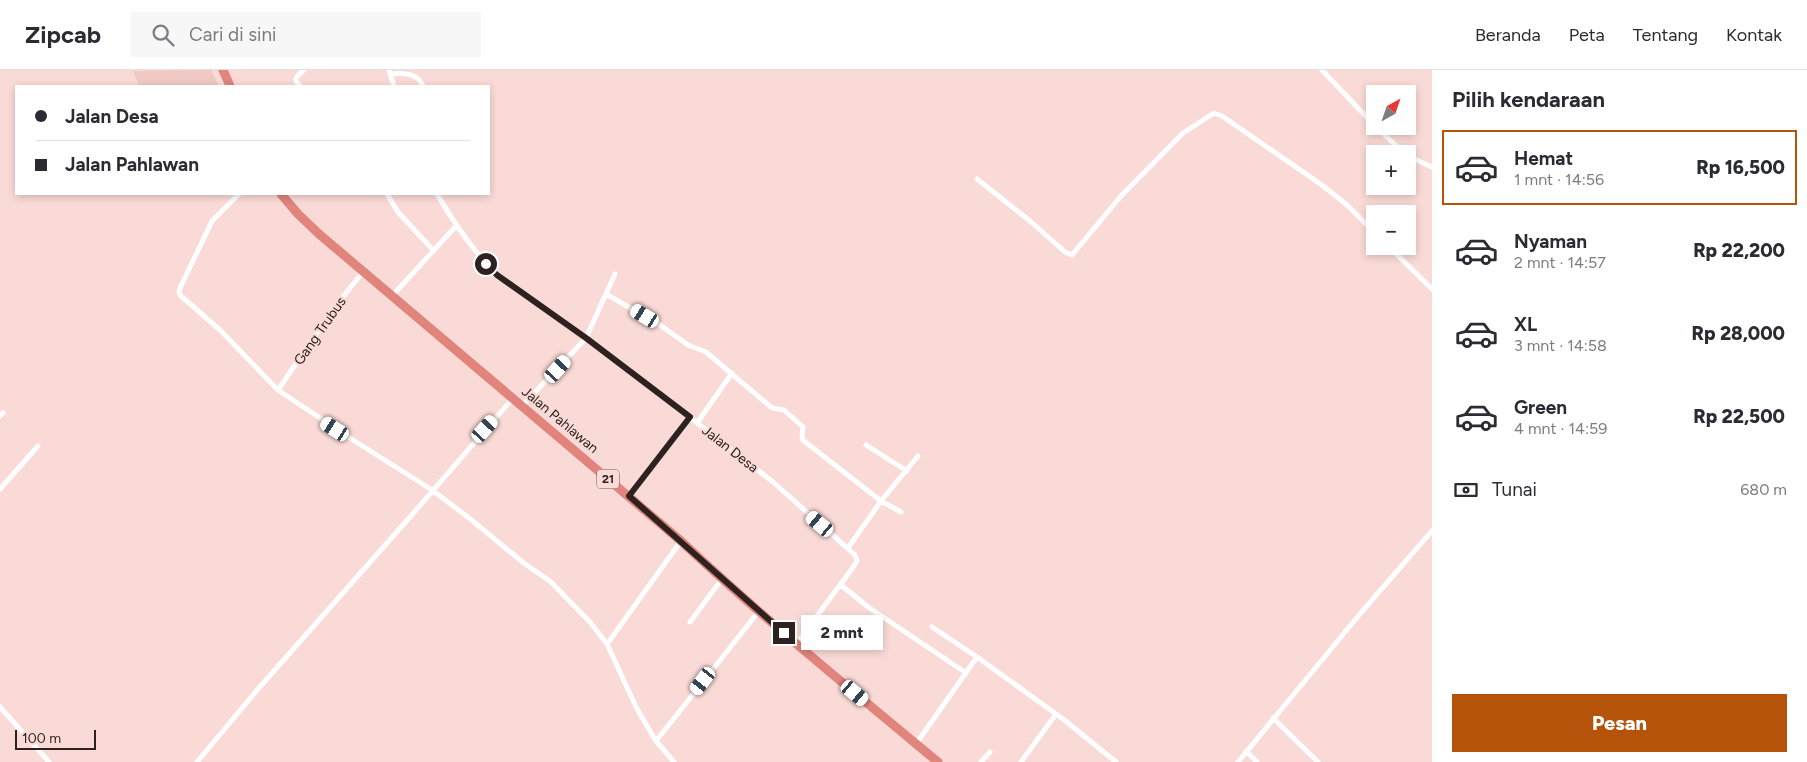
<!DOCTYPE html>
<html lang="id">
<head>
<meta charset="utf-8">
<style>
  body { margin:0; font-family:Figtree,sans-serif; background:#f7f7f7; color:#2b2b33; height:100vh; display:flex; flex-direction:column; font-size:19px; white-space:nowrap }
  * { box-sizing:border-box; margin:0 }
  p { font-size:16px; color:#7c7c81 }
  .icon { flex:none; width:28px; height:28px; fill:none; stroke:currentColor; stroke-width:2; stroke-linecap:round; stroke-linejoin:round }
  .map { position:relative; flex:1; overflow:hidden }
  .side { display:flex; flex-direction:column; background:#fff; width:375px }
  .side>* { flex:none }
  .guide { position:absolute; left:15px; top:15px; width:475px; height:110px; border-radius:0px; box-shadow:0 2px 8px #0003; display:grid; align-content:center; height:110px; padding:0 20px; background:#fff }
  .needle { width:32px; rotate:40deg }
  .fabs { position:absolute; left:1366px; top:15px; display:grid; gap:10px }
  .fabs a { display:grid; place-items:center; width:50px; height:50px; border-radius:0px; background:#fff; box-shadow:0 2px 8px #0003; font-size:25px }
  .scale { position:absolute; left:15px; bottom:12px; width:81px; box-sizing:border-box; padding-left:5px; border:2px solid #2d2220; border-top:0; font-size:14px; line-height:18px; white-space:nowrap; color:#2d2220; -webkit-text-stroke:4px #fadad6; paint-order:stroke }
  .end { position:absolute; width:22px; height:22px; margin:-11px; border:6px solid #2d2220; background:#fff; box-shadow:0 0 0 2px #fff }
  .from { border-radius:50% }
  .bubble { position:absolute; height:35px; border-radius:0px; background:#fff; box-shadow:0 2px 8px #0003; font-size:16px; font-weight:800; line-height:35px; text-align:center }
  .car { position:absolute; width:15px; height:30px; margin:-15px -8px; border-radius:6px; box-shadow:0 0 4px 1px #0007; background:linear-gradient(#fff 24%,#345 0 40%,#fff 0 76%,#345 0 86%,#fff 0) }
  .guide b { display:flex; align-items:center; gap:18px; height:48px; font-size:19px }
  .guide b+b { border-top:1px solid #e1e1e2 }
  .guide i { width:12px; height:12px; background:#2b2b33 }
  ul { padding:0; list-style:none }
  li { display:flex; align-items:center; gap:15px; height:75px; margin:0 10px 8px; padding:0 10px; border:2px solid transparent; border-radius:0px }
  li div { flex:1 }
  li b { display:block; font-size:19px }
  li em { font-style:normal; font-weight:800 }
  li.active { border-color:#b45309 }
  li>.icon { width:45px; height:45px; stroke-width:1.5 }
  h2 { padding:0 20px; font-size:22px; line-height:60px }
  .pay { display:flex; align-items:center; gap:12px; height:55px; padding:0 20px; font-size:19px }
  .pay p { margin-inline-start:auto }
  .action { display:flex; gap:10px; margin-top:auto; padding:10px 20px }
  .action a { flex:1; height:58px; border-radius:0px; background:#b45309; color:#fff; font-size:20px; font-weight:800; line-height:58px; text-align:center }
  header { display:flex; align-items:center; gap:30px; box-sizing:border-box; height:70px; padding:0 25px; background:#fff; border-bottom:1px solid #e1e1e2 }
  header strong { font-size:24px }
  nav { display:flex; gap:28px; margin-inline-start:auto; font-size:18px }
  .search { width:350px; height:45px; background:#f7f7f7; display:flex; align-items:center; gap:12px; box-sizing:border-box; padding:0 18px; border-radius:0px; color:#7c7c81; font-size:19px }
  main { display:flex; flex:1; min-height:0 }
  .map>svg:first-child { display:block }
  .built { fill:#f0c9c4 }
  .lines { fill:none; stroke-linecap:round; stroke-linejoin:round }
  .minor { stroke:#fff; stroke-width:5 }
  .trunk { stroke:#e0847c; stroke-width:9 }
  .route { stroke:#2d2220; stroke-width:6 }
  .labels { text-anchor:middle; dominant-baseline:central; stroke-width:4.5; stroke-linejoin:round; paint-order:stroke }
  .shield { fill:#fadad6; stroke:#6a5957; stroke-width:1 }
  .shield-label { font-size:12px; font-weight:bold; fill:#2d2220 }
  .street-label { font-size:14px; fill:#2d2220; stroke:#fadad6 }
</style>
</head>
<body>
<header>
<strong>Zipcab</strong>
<div class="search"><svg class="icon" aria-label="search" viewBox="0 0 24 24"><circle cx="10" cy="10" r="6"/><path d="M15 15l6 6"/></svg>Cari di sini</div>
<nav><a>Beranda</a><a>Peta</a><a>Tentang</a><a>Kontak</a></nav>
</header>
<main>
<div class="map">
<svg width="1432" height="692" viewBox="0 0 1432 692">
  <rect width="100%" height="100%" fill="#fadad6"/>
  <path class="built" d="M 211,0 L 219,16 L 139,16 L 133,1 Z"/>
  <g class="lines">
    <path class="minor" d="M 389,0 L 394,16
      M 1322,0 L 1375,56
      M 390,4 C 403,3 417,2 423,16
      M 300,16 C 292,9 297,6 304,0
      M 1375,56 L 1405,84
      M 1408,86 L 1432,97
      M 977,109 L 1030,151 L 1065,182 L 1072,185 L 1121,126 L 1183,63 L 1214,43 L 1222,46 L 1322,115 L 1347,135 L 1375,163
      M 239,124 L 212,151 L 181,216 L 179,221 L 180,225 L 221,261 L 278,320 L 350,368 L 432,420 L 469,448 L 525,494 L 550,511 L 590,552 L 607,574 L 637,639 L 656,671 L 674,692
      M 387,124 L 398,142 L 433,180
      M 437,124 C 454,153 473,181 497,205 L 586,268 L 697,353 L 773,412 L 855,485 L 857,491 L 854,496 L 797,573
      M 1388,176 L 1432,219
      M 606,224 L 660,255 L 688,275 L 706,282 L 772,338 L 784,340 L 803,357 L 802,368 L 804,371 L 881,431 L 901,442
      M 392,226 L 456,156
      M 278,320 L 333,239 L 363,202
      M 522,336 L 586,268 L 615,204
      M 0,346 L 3,343
      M 697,353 L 732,303
      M 866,375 L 907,401
      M 0,419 L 38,376
      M 629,426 L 690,347
      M 848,478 L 881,431 L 918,386
      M 841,515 L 868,537 L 966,603
      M 690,552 L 722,509
      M 932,557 L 977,587
      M 607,574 L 681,471
      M 0,637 L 49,692
      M 1273,648 L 1318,692
      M 656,671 L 759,541
      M 916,674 L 977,587 L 1063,649 L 1116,692
      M 1246,681 L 1257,692
      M 197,692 L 258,619 L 410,447 L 513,328
      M 981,692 L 990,682
      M 1021,692 L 1056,644
      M 1238,692 L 1359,545 L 1432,461"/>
    <path class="trunk" d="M 223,0 L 230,16
      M 281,124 L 298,144 L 319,164 L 681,471 C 763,548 851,620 938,692"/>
  </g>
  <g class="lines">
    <path class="route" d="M 486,194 L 497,205 L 586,268 L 690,347 L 629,426 L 784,563"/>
  </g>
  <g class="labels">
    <rect class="shield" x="597" y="399.5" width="22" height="19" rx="4"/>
    <g class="shield-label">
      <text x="608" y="409">21</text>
    </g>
    <g class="street-label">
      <text transform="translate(320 261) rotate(-55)">Gang Trubus</text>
      <text transform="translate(560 350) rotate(40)">Jalan Pahlawan</text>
      <text transform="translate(730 379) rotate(38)">Jalan Desa</text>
    </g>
  </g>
</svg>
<div class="fabs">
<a><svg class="needle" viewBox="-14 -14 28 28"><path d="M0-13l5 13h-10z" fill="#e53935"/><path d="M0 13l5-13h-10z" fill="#7c7c81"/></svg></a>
<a>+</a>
<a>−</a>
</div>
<div class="scale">100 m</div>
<i class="end from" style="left:486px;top:194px"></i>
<i class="end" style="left:784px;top:563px"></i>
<div class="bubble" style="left:801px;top:545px;width:82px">2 mnt</div>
<i class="car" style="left:645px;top:246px;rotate:301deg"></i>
<i class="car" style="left:558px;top:299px;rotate:42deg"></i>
<i class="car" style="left:335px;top:359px;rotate:303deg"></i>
<i class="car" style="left:485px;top:359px;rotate:42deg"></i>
<i class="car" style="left:820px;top:454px;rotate:310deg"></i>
<i class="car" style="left:703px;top:611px;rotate:217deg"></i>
<i class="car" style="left:855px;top:623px;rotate:130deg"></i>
<div class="guide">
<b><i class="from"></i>Jalan Desa</b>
<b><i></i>Jalan Pahlawan</b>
</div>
</div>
<section class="side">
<h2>Pilih kendaraan</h2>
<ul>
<li class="active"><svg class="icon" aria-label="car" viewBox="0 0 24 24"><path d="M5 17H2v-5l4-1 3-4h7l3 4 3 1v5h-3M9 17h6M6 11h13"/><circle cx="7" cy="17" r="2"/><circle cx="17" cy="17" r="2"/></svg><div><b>Hemat</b><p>1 mnt · 14:56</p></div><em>Rp 16,500</em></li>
<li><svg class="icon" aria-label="car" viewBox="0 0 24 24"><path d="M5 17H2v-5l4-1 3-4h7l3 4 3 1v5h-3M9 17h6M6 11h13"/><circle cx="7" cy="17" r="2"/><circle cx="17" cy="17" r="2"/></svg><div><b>Nyaman</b><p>2 mnt · 14:57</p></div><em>Rp 22,200</em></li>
<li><svg class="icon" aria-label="car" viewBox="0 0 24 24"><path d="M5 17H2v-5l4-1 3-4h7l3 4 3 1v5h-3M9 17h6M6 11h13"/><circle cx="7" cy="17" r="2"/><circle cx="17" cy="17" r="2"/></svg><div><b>XL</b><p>3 mnt · 14:58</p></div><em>Rp 28,000</em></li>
<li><svg class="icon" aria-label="car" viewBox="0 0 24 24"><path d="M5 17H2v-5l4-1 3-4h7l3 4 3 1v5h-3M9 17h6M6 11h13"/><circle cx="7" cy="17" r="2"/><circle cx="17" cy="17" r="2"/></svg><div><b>Green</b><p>4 mnt · 14:59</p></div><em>Rp 22,500</em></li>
</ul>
<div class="pay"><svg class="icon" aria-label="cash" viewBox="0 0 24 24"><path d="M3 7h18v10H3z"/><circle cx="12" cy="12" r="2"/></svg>Tunai<p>680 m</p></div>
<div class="action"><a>Pesan</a></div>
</section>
</main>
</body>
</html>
